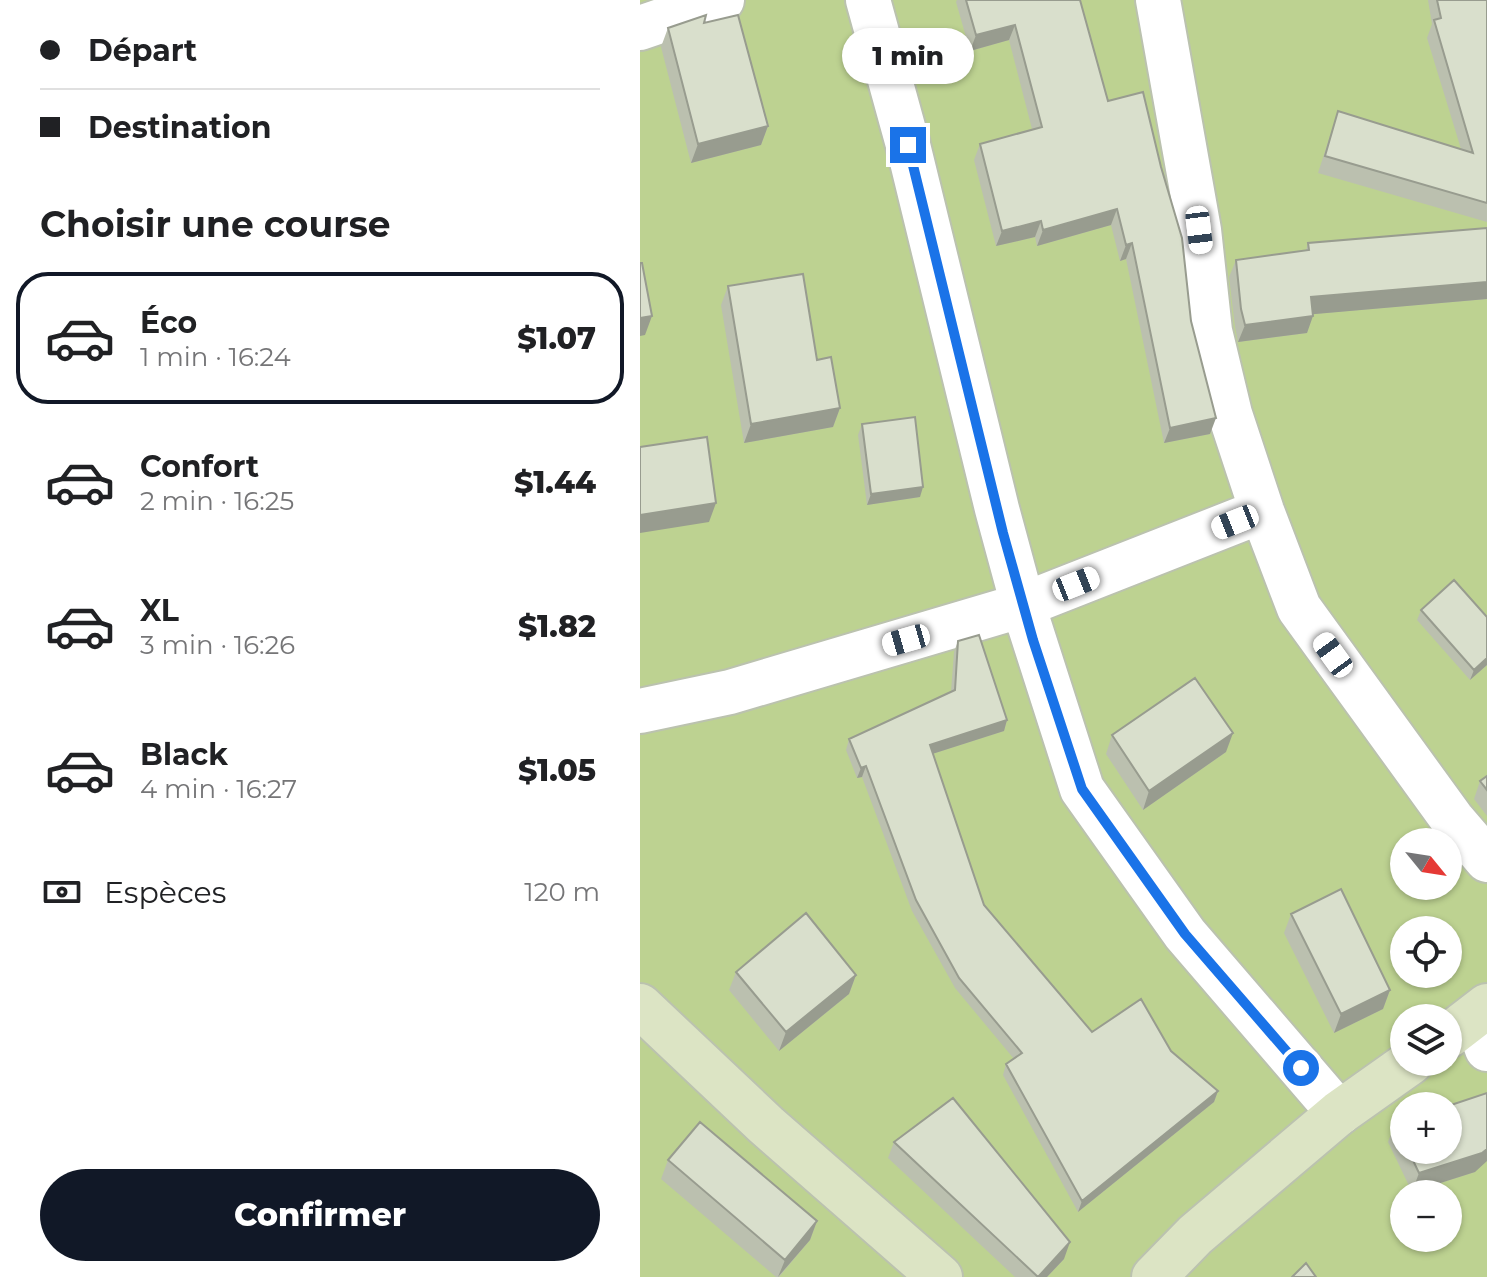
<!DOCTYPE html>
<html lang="fr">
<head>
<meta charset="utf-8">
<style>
  body { margin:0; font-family:Montserrat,sans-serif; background:#f6f6f6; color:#202124; height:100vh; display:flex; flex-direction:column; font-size:30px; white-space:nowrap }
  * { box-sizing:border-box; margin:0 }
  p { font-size:26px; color:#757577 }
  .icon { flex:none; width:44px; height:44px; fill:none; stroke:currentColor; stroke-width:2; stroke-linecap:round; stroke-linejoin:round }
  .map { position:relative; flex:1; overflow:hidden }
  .details { display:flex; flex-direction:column; background:#fff; width:640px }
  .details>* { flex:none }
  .banner { display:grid; align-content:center; height:176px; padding:0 40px; background:#fff }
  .needle { width:52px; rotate:120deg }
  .fabs { position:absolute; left:750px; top:828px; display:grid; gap:16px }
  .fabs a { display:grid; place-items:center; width:72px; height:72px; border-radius:50%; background:#fff; box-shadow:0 2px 6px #0004; font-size:40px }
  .end { position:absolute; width:36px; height:36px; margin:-18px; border:10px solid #1a73e8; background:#fff; box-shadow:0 0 0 4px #fff }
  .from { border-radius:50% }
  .bubble { position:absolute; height:56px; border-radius:28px; background:#fff; box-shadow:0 2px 6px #0004; font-size:26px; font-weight:800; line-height:56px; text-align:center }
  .car { position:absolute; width:24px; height:48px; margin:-24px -12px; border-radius:10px; box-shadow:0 0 6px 2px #0007; background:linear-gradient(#fff 24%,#345 0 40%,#fff 0 76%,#345 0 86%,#fff 0) }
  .banner b { display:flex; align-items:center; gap:28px; height:76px; font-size:30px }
  .banner b+b { border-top:2px solid #e0e0e0 }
  .banner i { width:20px; height:20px; background:#202124 }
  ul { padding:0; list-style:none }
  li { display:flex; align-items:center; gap:24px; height:132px; margin:0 16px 12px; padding:0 24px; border:4px solid transparent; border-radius:32px }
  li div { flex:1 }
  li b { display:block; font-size:30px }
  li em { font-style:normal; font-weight:800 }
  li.selected { border-color:#111827 }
  li>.icon { width:72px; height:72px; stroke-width:1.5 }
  h2 { padding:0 40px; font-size:36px; line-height:96px }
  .pay { display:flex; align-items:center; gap:20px; height:88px; padding:0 40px; font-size:30px }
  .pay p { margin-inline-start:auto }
  .button { display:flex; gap:16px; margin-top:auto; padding:16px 40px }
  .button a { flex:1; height:92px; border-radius:48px; background:#111827; color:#fff; font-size:32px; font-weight:800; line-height:92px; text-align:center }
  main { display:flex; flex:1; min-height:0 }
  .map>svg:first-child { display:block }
  .green { fill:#bdd291; fill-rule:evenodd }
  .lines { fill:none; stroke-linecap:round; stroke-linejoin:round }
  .street-casing { stroke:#bbc2af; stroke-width:48 }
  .secondary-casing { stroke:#bbc2af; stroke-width:48 }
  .street { stroke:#fff; stroke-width:44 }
  .secondary { stroke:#dce4c4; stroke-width:44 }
  .wall { fill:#bbc0af }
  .shaded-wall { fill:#989c8f }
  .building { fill:#d9dfcc; stroke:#989c8f; stroke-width:2 }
  .route { stroke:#1a73e8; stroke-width:10 }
</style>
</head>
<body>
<main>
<section class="details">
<div class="banner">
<b><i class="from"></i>Départ</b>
<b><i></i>Destination</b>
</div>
<h2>Choisir une course</h2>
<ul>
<li class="selected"><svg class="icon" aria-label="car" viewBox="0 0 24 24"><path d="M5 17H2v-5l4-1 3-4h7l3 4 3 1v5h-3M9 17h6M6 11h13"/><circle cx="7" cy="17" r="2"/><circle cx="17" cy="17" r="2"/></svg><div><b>Éco</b><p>1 min · 16:24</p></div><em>$1.07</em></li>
<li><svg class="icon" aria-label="car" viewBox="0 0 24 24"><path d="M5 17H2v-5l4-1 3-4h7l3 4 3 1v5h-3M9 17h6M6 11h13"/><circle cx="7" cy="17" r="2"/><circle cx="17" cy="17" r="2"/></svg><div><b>Confort</b><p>2 min · 16:25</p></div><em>$1.44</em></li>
<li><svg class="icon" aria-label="car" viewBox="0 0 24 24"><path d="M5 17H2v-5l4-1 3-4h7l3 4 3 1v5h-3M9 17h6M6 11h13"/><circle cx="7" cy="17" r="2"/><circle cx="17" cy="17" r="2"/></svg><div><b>XL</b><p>3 min · 16:26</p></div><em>$1.82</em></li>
<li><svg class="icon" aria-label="car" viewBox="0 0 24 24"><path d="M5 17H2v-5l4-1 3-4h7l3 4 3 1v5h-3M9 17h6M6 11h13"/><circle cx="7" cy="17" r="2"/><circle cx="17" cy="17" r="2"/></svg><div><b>Black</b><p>4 min · 16:27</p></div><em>$1.05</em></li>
</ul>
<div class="pay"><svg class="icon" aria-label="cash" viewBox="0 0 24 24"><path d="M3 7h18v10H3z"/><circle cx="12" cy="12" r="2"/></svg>Espèces<p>120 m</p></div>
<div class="button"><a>Confirmer</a></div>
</section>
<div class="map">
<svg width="847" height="1277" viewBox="0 0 847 1277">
  <rect width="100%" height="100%" fill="#f4fbe8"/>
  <path class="green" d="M 0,0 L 847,0 L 847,1277 L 0,1277 ZM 764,842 L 808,842 L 808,886 L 764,886 ZM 764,930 L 808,930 L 808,974 L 764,974 ZM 764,1018 L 808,1018 L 808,1062 L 764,1062 ZM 764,1106 L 808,1106 L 808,1150 L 764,1150 ZM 764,1194 L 808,1194 L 808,1238 L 764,1238 Z"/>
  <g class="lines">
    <defs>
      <path id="street" d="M 228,0 L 268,145 L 357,509 L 383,605 L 442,789 L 545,934 L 699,1113
        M 518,0 L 559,230 L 570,331 L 590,414 L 622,511 L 659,608 L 812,819 L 847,860
        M 0,28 L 82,0
        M 0,711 L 90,692 L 383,605 L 622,511
        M 835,1016 L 847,1049"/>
      <path id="secondary" d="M 0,1006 L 126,1125 L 300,1277
        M 808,1036 L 847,1006
        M 514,1277 L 555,1235 L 699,1113 L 771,1062"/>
    </defs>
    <use href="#street" class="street-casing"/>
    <use href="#secondary" class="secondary-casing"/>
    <use href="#street" class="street"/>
    <use href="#secondary" class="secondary"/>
  </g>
  <path class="wall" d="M 317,0 L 440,0 L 468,101 L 551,321 L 570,434 L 524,443 L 486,259 L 480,261 L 471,225 L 397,246 L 395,237 L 356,246 L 334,160 L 340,144 L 392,129 L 369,40 L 330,51 L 316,2 Z
    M 788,0 L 847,0 L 847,222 L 678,173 L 698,111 L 821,149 L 787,38 L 792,24 Z
    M 64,23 L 128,126 L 121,145 L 51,163 L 21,47 L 28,28 Z
    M 668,243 L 847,299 L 673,314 L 667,333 L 598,342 L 595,327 L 589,277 L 596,260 L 666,250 Z
    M 88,286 L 177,360 L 200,408 L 193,427 L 104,443 L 81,305 Z
    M 222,424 L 280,497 L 227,505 L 218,435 Z
    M 781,610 L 847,665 L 830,680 L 777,620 Z
    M 318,641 L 367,720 L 364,731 L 292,754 L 344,905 L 452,1032 L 531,1051 L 578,1091 L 574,1102 L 438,1212 L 363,1075 L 366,1064 L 374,1059 L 315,988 L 272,911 L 222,777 L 217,778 L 206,750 L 209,739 L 311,691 L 314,652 Z
    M 472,735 L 586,752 L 503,810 L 466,754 Z
    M 847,776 L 847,816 L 834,799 L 840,781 Z
    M 651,914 L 750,990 L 743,1009 L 694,1033 L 644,933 Z
    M 96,972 L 216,975 L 209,994 L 139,1051 L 89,990 Z
    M 764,1120 L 764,1150 L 808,1150 L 835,1172 L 772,1192 L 748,1142 L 755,1123 Z
    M 254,1142 L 424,1259 L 407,1277 L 375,1277 L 248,1158 Z
    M 28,1160 L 177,1221 L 170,1240 L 139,1277 L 136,1277 L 21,1179 Z"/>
  <path class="shaded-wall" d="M 375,25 L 369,40 L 330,51 L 336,35 Z
    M 128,126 L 121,145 L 51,163 L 58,144 Z
    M 477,209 L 471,225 L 397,246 L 403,230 Z
    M 401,221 L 395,237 L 356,246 L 362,231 Z
    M 492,243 L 486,259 L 480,261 L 486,245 Z
    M 847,282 L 847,299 L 664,315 L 671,297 Z
    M 12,316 L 5,335 L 0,336 L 0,318 Z
    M 673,316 L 667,333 L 598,342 L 605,325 Z
    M 200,408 L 193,427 L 104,443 L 111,424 Z
    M 576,418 L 570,434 L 524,443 L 530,428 Z
    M 283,487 L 280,497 L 227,505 L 231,494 Z
    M 76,503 L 69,522 L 0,533 L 0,515 Z
    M 847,658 L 847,665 L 830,680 L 834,670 Z
    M 367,720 L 364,731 L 286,756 L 290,745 Z
    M 593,733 L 586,752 L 503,810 L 509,791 Z
    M 226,766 L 222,777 L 217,778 L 221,768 Z
    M 216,975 L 209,994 L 139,1051 L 146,1032 Z
    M 750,990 L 743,1009 L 694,1033 L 701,1014 Z
    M 578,1091 L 574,1102 L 438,1212 L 442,1201 Z
    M 847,1149 L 847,1161 L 835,1172 L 772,1192 L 779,1173 Z
    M 177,1221 L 170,1240 L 138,1277 L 145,1260 Z
    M 430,1242 L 424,1259 L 407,1277 L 398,1277 Z"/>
  <path class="building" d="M 326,0 L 440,0 L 468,101 L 503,92 L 521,167 L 542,238 L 551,321 L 576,418 L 530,428 L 492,243 L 486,245 L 477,209 L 403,230 L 401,221 L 362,231 L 340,144 L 402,127 L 375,25 L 336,35 Z
    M 797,0 L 847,0 L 847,203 L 685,156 L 698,111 L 833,153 L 794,20 L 801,18 Z
    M 66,15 L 64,23 L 98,15 L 128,126 L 58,144 L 28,28 Z
    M 847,228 L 847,282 L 671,297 L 673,316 L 605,325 L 601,309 L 596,260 L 669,250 L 668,243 Z
    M 0,263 L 2,263 L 12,316 L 0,318 Z
    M 163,274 L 177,360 L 191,357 L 200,408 L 111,424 L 88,286 Z
    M 275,417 L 283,487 L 231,494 L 222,424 Z
    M 67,437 L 76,503 L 0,515 L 0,447 Z
    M 814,580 L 847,617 L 847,658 L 834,670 L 781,610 Z
    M 339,635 L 367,720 L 290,745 L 344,905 L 452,1032 L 501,999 L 531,1051 L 578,1091 L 442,1201 L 366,1064 L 382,1053 L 319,978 L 276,900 L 226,766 L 221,768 L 209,739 L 315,690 L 318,641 Z
    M 555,678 L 593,733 L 509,791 L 472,735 Z
    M 847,776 L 847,790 L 840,781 Z
    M 701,889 L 750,990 L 701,1014 L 651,914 Z
    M 166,913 L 216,975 L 146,1032 L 96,972 Z
    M 847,1093 L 847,1149 L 842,1153 L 779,1173 L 768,1150 L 808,1150 L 808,1106 Z
    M 313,1098 L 430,1242 L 398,1277 L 254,1142 Z
    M 764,1120 L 764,1142 L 755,1123 Z
    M 60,1122 L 177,1221 L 145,1260 L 28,1160 Z
    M 666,1263 L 676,1277 L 652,1277 Z"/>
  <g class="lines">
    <path class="route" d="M 268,145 L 363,533 L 393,640 L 442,789 L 545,934 L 661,1068"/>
  </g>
</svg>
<div class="fabs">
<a><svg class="needle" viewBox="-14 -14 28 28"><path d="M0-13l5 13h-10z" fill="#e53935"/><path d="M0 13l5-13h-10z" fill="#757577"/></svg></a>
<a><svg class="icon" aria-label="locate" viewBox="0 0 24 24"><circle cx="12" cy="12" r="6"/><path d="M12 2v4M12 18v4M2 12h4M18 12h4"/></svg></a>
<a><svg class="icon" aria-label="layers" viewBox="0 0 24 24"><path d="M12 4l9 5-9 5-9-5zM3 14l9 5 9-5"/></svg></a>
<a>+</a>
<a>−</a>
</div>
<i class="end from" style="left:661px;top:1068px"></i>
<i class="end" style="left:268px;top:145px"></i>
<div class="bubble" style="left:202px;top:28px;width:132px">1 min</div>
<i class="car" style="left:559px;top:230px;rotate:173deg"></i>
<i class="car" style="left:595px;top:522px;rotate:248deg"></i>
<i class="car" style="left:436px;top:584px;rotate:68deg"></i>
<i class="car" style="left:266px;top:640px;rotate:254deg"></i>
<i class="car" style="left:693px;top:655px;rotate:324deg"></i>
</div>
</main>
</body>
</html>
